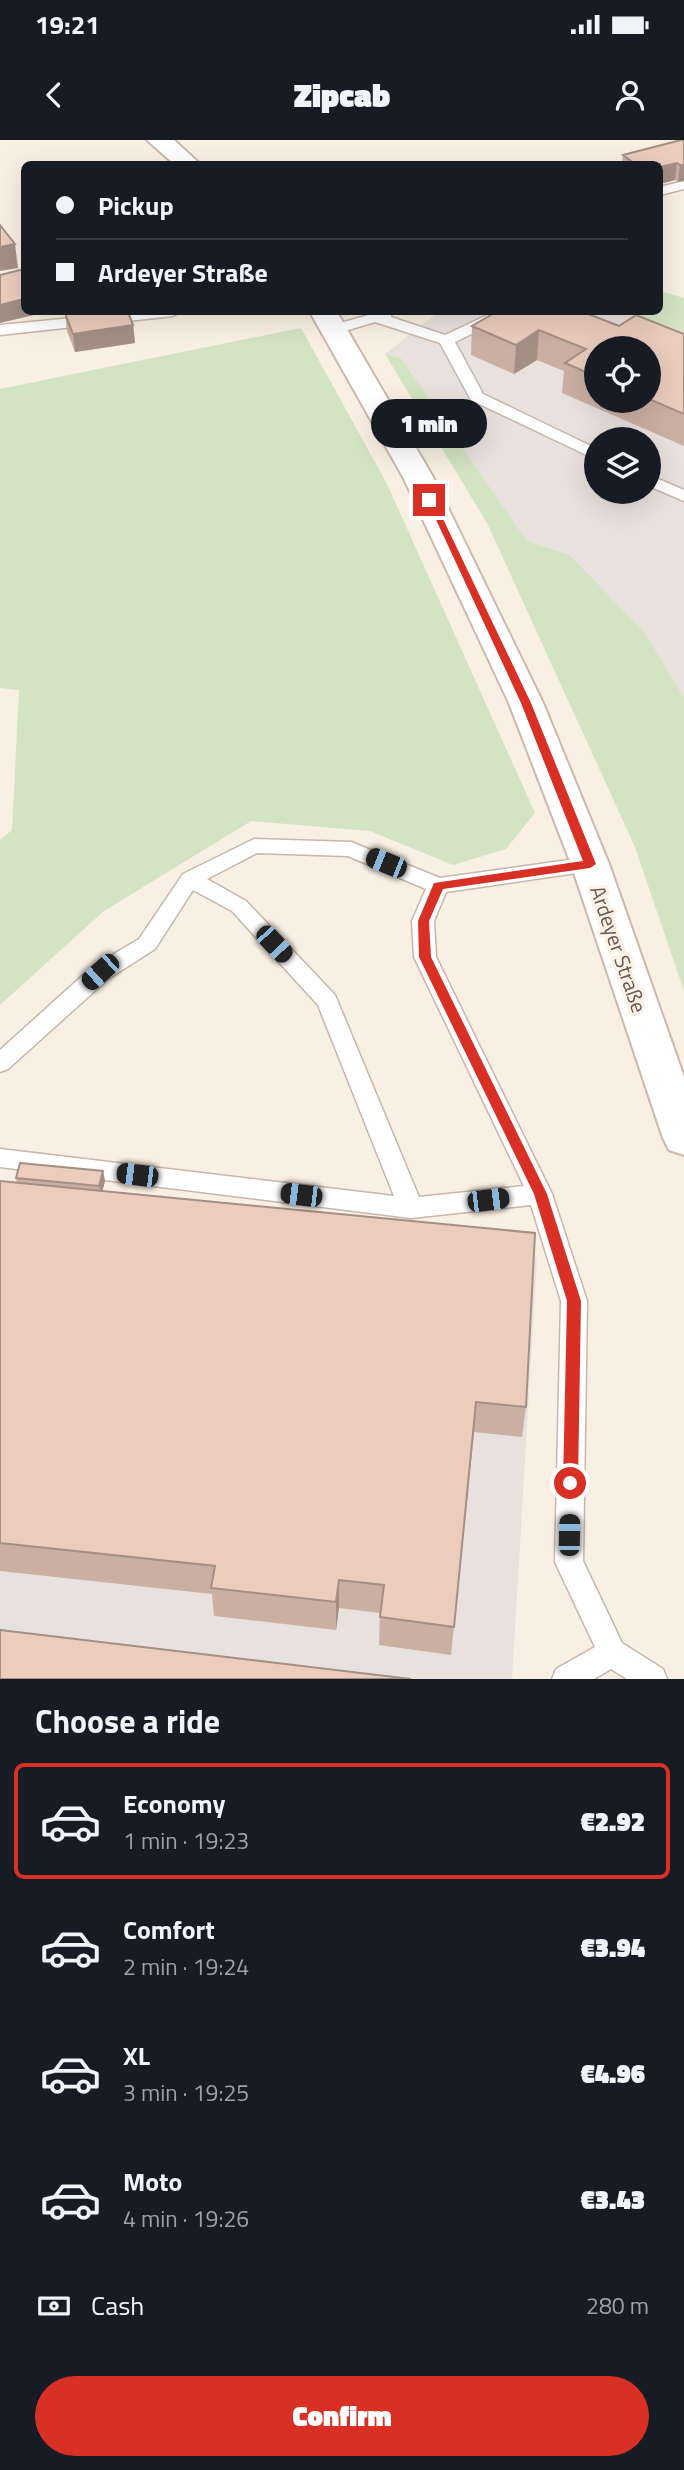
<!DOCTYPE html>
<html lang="en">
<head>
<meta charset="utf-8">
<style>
  body { margin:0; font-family:"Titillium Web",sans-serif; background:#20242c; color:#f1f3f6; height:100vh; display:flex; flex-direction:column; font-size:26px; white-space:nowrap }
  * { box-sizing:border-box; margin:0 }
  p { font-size:23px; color:#9ea1a6 }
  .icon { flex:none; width:38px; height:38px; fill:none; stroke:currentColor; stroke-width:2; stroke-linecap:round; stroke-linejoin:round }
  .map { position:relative; height:1539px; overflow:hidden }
  .drawer { display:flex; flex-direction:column; background:#171b24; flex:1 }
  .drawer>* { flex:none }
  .guide { position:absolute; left:21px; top:21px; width:642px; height:154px; border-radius:10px; box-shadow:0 7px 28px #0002; display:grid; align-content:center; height:154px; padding:0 35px; background:#171b24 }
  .buttons { position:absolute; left:584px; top:196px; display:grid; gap:14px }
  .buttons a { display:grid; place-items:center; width:77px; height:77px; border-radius:50%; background:#171b24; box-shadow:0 7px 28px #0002; font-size:35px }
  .end { position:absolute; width:32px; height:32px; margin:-16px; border:9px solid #d93025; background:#fff; box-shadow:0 0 0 4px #fff }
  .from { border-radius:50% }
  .bubble { position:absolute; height:49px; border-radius:24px; background:#171b24; box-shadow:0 7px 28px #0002; font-size:23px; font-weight:800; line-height:49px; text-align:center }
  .car { position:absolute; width:21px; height:42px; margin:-21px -10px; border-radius:9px; box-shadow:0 0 5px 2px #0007; background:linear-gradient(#222 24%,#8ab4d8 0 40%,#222 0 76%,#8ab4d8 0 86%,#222 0) }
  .guide b { display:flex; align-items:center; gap:24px; height:66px; font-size:26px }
  .guide b+b { border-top:2px solid #363941 }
  .guide i { width:18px; height:18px; background:#f1f3f6 }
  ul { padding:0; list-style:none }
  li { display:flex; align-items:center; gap:21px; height:116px; margin:0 14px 10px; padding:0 21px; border:4px solid transparent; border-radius:10px }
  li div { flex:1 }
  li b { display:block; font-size:26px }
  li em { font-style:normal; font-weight:800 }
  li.active { border-color:#d93025 }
  li>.icon { width:63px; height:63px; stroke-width:1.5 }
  h2 { padding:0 35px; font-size:32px; line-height:84px }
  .pay { display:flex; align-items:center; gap:18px; height:77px; padding:0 35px; font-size:26px }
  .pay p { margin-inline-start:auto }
  .cta { display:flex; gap:14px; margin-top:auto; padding:14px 35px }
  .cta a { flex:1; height:80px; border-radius:42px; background:#d93025; color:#fff; font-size:28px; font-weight:800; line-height:80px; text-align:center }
  .status { display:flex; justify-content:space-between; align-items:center; height:49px; padding:0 35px; background:#171b24; direction:ltr }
  .status svg { height:19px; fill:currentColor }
  header { display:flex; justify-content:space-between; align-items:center; height:91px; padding:0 35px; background:#171b24; font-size:32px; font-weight:800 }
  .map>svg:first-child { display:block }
  .industrial { fill:#e8e1dd; fill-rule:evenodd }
  .green { fill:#d2e4c3 }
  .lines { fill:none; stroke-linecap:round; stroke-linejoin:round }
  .lane-casing { stroke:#c8b6ab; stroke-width:3 }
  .secondary-casing { stroke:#cdb8ab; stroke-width:4 }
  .lane { fill:#fff; fill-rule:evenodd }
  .secondary { fill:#fff; fill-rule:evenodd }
  .wall { fill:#caafa3; fill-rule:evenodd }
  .shaded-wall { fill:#a48f84 }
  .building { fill:#ebccbd; stroke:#a48f84; stroke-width:2 }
  .route { fill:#d93025 }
  .labels { text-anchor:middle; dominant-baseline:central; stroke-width:7; stroke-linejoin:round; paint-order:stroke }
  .street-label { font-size:21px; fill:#6d564c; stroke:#fcf3e8 }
</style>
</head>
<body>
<div class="status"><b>19:21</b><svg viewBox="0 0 49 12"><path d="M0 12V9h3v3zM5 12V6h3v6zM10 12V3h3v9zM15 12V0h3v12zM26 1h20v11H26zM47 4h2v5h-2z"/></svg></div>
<header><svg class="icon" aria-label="back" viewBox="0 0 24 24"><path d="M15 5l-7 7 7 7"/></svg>Zipcab<svg class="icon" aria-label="person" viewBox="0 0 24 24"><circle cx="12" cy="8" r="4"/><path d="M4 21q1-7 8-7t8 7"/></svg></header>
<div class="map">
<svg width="684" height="1539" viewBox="0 0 684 1539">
  <rect width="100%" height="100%" fill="#f9efe2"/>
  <path class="industrial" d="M 439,172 L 626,172 L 684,192 L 684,558 L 645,493 L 570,415 L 527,401 L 401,218 L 385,214 ZM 597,208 L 649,208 L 649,261 L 597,261 ZM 597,299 L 649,299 L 649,352 L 597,352 Z
    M 0,1062 L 411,1096 L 537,1118 L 512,1539 L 0,1539 Z"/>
  <path class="green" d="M 660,151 L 684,158 L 684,192 L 626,172 L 660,172 Z
    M 301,188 L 387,344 L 535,673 L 506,709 L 453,725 L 370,691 L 251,681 L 104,771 L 0,865 L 0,700 L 12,690 L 19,550 L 0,548 L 0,249 Z
    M 385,214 L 401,218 L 527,401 L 570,415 L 645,493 L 684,558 L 684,851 L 635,707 L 487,383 Z"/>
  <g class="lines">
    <defs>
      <path id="lane" d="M 684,41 L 684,49 L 660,55 L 660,47 Z
        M 135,172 L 180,172 L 173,176 L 0,195 L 0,185 Z
        M 379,172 L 392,172 L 391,177 L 445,195 L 494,172 L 512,172 L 510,175 L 455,202 L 483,254 L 597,309 L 597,320 L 471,260 L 440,203 L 375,182 L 335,194 L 327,189 L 330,186 Z
        M 649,335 L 684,350 L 684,361 L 649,346 Z
        M 254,699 L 351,702 L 440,738 L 590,717 L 597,719 L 600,724 L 597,729 L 590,731 L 446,752 L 434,781 L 436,817 L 552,1054 L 587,1161 L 583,1421 L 622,1503 L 663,1529 L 667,1539 L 627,1539 L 611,1529 L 594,1539 L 552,1539 L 556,1529 L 595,1507 L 555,1422 L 561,1161 L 531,1065 L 411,1078 L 0,1027 L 0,1009 L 394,1056 L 318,865 L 232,771 L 193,750 L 155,809 L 108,839 L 8,929 L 0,932 L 0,910 L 92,827 L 139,799 L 183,734 ZM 257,713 L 348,716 L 426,749 L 412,781 L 414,817 L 524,1046 L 419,1057 L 335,855 L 246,761 L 207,739 Z"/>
      <path id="secondary" d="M 147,0 L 174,0 L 200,24 L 174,24 Z
        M 310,172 L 337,172 L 433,337 L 543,563 L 609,724 L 684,937 L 684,1015 L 669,1010 L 663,998 L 571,724 L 509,563 L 403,337 Z"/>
    </defs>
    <use href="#lane" class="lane-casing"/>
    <use href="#secondary" class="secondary-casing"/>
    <use href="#lane" class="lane"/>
    <use href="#secondary" class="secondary"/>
  </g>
  <path class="wall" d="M 684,0 L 684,41 L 678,42 L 675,40 L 660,44 L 660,24 L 622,24 L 623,15 Z
    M 65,173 L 133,185 L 135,203 L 75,212 L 67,191 Z
    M 472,186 L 619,186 L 684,194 L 684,306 L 562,253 L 564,231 L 537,220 L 514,234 L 471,215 ZM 597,208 L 649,208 L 649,261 L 597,261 Z
    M 103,1031 L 105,1041 L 102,1051 L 526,1267 L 522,1297 L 474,1292 L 451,1515 L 379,1505 L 380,1473 L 339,1468 L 336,1490 L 214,1476 L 212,1454 L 0,1431 L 0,1041 L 17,1043 L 16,1038 Z"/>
  <path class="shaded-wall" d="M 677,23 L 675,40 L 660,44 L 660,27 Z
    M 680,25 L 684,25 L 684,41 L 678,42 Z
    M 15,104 L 18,128 L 0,131 L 0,107 Z
    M 24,159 L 24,172 L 47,172 L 0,183 L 0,165 Z
    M 133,185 L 135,203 L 75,212 L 73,194 Z
    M 539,190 L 537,220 L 514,234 L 516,205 Z
    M 103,1031 L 105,1041 L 101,1057 L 99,1046 Z
    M 339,1440 L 339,1468 L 336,1490 L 336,1462 Z"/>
  <path class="building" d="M 681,0 L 684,0 L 684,25 L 680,25 L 677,23 L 660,27 L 660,24 L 635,24 L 623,15 Z
    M 0,85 L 15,104 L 0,107 Z
    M 24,129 L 24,159 L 0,165 L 0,135 Z
    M 80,172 L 128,172 L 133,185 L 73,194 L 65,173 Z
    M 496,172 L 583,172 L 619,186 L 636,175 L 684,194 L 684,274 L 649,259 L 649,208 L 597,208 L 597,237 L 565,223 L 586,209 L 539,190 L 516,205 L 472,186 Z
    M 20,1023 L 103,1031 L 99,1046 L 16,1038 Z
    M 0,1041 L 535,1093 L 526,1267 L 476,1262 L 454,1487 L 380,1477 L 384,1445 L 339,1440 L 336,1462 L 211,1448 L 215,1426 L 0,1403 Z
    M 0,1490 L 411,1539 L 0,1539 Z"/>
  <path class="route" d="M 426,358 L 434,360 L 531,563 L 596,724 L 590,728 L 443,749 L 429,781 L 431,817 L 547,1054 L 581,1161 L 578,1343 L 570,1350 L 563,1343 L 567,1161 L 534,1054 L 419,817 L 418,781 L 434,743 L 583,721 L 521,563 Z"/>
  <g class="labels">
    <g class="street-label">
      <text transform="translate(619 809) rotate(71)">Ardeyer Straße</text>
    </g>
  </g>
</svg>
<div class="buttons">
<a><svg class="icon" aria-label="locate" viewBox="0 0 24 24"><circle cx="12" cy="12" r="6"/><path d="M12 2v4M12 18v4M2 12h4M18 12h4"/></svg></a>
<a><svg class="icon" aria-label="layers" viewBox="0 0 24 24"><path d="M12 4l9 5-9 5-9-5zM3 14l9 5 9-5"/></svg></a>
</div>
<i class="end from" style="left:570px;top:1343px"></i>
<i class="end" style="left:429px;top:360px"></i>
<div class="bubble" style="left:371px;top:259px;width:116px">1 min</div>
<i class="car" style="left:386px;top:723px;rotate:292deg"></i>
<i class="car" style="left:274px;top:804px;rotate:137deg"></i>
<i class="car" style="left:100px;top:832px;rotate:228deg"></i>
<i class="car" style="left:137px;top:1035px;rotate:277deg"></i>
<i class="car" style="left:301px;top:1055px;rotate:277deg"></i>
<i class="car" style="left:488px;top:1060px;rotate:83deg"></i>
<i class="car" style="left:569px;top:1395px;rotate:1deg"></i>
<div class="guide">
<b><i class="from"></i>Pickup</b>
<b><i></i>Ardeyer Straße</b>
</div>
</div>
<section class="drawer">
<h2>Choose a ride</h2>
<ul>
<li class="active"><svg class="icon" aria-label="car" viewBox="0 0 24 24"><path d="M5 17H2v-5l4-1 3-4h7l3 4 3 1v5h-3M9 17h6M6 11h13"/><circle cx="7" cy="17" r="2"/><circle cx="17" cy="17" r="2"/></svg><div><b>Economy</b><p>1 min · 19:23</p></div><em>€2.92</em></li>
<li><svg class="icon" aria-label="car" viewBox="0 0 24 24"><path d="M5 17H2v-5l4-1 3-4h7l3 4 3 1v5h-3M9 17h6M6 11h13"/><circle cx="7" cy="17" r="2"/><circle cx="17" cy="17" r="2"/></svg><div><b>Comfort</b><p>2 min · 19:24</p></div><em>€3.94</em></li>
<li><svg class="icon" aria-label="car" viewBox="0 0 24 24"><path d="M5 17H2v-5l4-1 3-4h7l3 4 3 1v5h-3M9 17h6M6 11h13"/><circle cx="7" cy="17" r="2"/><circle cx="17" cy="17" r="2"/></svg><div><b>XL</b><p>3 min · 19:25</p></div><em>€4.96</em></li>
<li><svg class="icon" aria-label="car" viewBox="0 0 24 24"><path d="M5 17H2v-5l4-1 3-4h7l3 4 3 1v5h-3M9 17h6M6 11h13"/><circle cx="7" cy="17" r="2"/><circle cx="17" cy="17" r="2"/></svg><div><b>Moto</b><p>4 min · 19:26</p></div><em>€3.43</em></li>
</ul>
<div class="pay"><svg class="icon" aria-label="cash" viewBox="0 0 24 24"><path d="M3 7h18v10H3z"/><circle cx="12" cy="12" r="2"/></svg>Cash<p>280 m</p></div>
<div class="cta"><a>Confirm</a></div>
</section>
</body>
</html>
